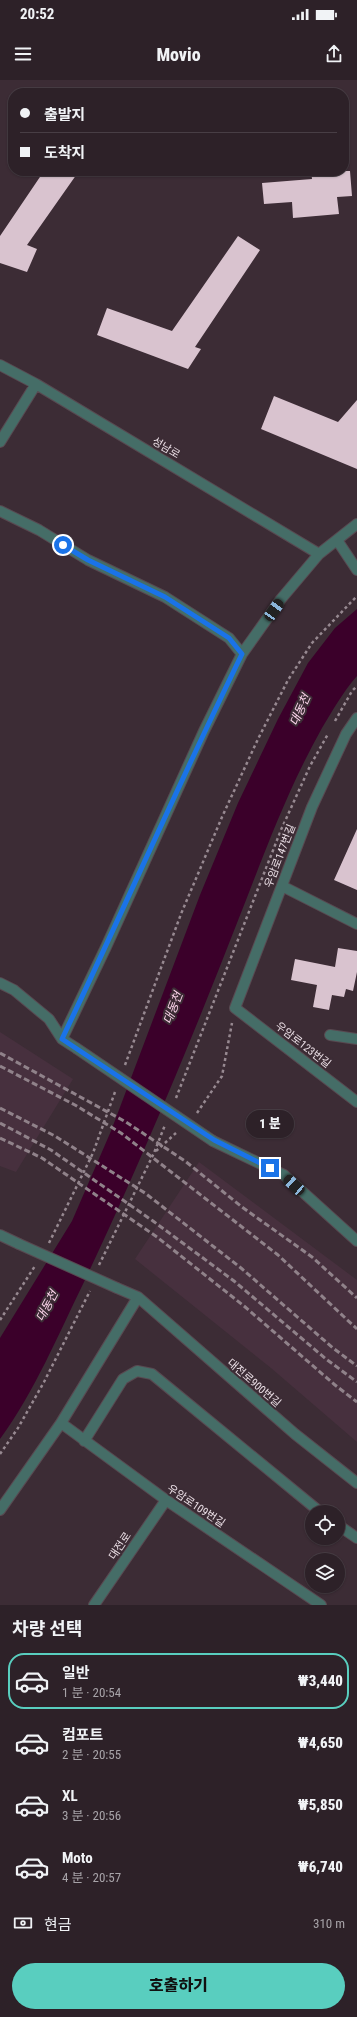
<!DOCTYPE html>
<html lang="ko">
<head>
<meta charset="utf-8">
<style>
  body { margin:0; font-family:"Roboto Condensed","Noto Sans KR",sans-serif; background:#392e34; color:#f1f3f6; height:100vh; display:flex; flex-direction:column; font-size:15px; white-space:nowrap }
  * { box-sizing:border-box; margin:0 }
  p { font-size:13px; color:#a7a3a8 }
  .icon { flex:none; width:22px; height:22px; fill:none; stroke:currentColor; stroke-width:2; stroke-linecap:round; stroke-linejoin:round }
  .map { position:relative; height:1525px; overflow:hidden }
  .details { display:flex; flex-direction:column; background:#2d2128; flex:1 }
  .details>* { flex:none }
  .guide { position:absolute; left:8px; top:8px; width:341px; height:88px; border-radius:16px; box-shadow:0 1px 3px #0004,0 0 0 1px #483e45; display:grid; align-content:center; height:88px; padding:0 12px; background:#2d2128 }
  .fabs { position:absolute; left:305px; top:1425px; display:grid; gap:8px }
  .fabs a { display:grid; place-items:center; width:40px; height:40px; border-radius:50%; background:#2d2128; box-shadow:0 1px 3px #0004,0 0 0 1px #483e45; font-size:20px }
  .end { position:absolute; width:18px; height:18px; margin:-9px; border:5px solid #1a73e8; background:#fff; box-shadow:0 0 0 2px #fff }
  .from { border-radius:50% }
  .bubble { position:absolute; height:28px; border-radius:14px; background:#2d2128; box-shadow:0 1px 3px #0004,0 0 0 1px #483e45; font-size:13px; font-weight:800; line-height:28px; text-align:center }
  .car { position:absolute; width:12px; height:24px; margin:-12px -6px; border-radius:5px; box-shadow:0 0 3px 1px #0007; background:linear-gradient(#222 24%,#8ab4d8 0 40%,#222 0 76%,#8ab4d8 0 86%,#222 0) }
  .guide b { display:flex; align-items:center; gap:14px; height:38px; font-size:15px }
  .guide b+b { border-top:1px solid #483e45 }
  .guide i { width:10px; height:10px; background:#f1f3f6 }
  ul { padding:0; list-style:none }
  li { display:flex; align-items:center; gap:12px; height:56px; margin:0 8px 6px; padding:0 4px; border:2px solid transparent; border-radius:16px }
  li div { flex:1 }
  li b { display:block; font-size:15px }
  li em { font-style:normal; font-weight:800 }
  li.current { border-color:#59cebf }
  li>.icon { width:36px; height:36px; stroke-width:1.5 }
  h2 { padding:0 12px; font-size:18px; line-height:48px }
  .pay { display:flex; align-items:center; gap:10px; height:44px; padding:0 12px; font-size:15px }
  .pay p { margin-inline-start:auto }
  .primary-button { display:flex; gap:8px; margin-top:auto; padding:8px 12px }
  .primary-button a { flex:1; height:46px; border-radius:24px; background:#59cebf; color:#111; font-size:16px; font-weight:800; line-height:46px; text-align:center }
  .status { display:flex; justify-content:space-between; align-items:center; height:28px; padding:0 20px; background:#2d2128; direction:ltr }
  .status svg { height:11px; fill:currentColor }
  header { display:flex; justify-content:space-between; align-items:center; height:52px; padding:0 12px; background:#2d2128; font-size:18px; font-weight:800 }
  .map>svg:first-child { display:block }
  .built { fill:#47303e }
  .water { fill:#3b002a }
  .building { fill:#d9c3cf }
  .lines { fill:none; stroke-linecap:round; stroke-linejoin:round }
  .minor-casing { stroke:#584951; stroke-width:12 }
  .path { stroke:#978991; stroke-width:2.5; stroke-dasharray:3 3; stroke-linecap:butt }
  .minor { stroke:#456d67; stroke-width:10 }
  .rail { stroke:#90828a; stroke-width:3; stroke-dasharray:6 3; stroke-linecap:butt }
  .minor-bridge-casing { stroke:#584951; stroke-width:12; stroke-linecap:butt }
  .minor-bridge { stroke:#456d67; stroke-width:10 }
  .route { stroke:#1a73e8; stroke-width:5 }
  .labels { text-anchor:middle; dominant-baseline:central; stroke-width:4; stroke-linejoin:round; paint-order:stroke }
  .street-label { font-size:11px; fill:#ebdfe6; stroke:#3c2c35 }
  .water-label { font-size:12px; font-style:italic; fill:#fed6ed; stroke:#3c2c35 }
</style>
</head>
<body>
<div class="status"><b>20:52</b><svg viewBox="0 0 49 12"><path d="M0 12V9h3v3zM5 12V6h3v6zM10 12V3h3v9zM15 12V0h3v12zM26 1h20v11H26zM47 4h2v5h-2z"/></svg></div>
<header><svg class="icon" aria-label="menu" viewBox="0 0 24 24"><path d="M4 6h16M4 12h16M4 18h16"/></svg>Movio<svg class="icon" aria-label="share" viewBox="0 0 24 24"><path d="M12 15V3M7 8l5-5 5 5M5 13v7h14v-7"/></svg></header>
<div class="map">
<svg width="357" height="1525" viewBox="0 0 357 1525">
  <rect width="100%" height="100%" fill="#3c2c35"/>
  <path class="built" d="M 0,952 L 73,999 L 16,1092 L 0,1086 Z
    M 199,1082 L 357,1200 L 357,1362 L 271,1288 L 135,1179 Z"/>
  <path class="water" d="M 357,529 L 357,596 C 343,612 333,630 322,648 C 287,710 263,777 237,843 C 190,964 140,1084 84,1202 C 58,1255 35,1311 0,1359 L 0,1258 L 72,1141 L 111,1051 L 200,815 L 238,723 L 278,639 L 308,583 L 335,548 Z"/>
  <path class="building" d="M 44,91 L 79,91 L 27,165 L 37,169 L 27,192 L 0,183 L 0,156 Z
    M 311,91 L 350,91 L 352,116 L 337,117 L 339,134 L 293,138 L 292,122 L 264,124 L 262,103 L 312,99 Z
    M 238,156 L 260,170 L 195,267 L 201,269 L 188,289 L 97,255 L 107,228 L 172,251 Z
    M 274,316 L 338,342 L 357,320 L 357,389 L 261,349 Z
    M 357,749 L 357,810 L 334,800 Z
    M 338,868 L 357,871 L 357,892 L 353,911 L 346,909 L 344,917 L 332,915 L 329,930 L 313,927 L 317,905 L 291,900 L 295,879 L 335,887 Z"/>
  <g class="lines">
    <defs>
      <path id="minor" d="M 0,285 L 36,304 L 319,474
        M 0,362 L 36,304
        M 0,431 L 39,450 L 88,480 L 165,517 L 229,558 L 242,574
        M 337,460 L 357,490
        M 357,638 L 346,654 L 312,727 L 235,928 L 357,1022
        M 282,806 L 357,844
        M 0,903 L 14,910 L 49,939 L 62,959 L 76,968
        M 330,955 L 357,959
        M 62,959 L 106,867 L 204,651 L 242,574 L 281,519 L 319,474 L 357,444
        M 213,1061 L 284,1095 L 357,1161
        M 0,1155 L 19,1164
        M 117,1208 L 138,1217 L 295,1354 L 357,1403
        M 61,1343 L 166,1420 L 321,1525
        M 84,1361 L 123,1299 L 137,1291 L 152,1294 L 320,1432
        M 0,1430 L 61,1343 L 138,1217
        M 338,1445 L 357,1458
        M 94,1525 L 166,1420"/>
    </defs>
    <use href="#minor" class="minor-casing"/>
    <path class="path" d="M 335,641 L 352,611 L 357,606
      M 125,985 L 181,834 L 222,737 L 258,659 L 288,600 L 312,563 L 357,516
      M 176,1018 L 281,750 L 310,686 L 328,654
      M 197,1033 L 222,996 L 232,943
      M 156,1071 L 176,1053
      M 49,1163 L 93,1073 L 115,1012
      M 99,1185 L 154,1073 L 165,1045
      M 0,1240 L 35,1186
      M 0,1374 L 18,1348 L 44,1302 L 90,1211"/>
    <use href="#minor" class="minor"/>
    <path class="rail" d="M 0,973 L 126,1042 L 185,1081 L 242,1127 L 312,1177 L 357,1218
      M 0,986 L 75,1025 L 121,1053 L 278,1175 L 357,1249
      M 0,1028 L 55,1056 L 145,1113 L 241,1188 L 333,1268 L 357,1286
      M 0,1043 L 51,1070 L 153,1141 L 234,1201 L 326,1279 L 357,1302
      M 0,1058 L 42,1078 L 157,1157 L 244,1226 L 335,1305 L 357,1322"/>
    <defs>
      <path id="minor-bridge" d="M 76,968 L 213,1061
        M 19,1164 L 117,1208"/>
    </defs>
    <use href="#minor-bridge" class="minor-bridge-casing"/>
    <use href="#minor-bridge" class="minor-bridge"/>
  </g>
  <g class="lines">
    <path class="route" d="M 63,465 L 88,480 L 165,517 L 229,558 L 242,574 C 180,701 123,831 62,959 L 214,1060 L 270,1088"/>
  </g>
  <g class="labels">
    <g class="street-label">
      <text transform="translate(166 368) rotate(31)">성남로</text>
      <text transform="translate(280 776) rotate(-69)">우암로147번길</text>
      <text transform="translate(303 965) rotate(38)">우암로123번길</text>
      <text transform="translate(254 1303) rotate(41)">대전로900번길</text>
      <text transform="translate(196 1426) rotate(34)">우암로109번길</text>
      <text transform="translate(120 1466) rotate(-56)">대전로</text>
    </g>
    <g class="water-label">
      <text transform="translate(300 630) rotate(-66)">대동천</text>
      <text transform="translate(173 928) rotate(-69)">대동천</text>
      <text transform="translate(47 1226) rotate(-62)">대동천</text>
    </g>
  </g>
</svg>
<div class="fabs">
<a><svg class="icon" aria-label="locate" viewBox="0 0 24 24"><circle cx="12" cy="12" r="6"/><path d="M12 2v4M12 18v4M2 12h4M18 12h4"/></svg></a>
<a><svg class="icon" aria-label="layers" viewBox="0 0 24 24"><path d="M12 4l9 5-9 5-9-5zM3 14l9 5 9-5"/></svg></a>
</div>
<i class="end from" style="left:63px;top:465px"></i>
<i class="end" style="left:270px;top:1088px"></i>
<div class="bubble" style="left:246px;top:1030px;width:48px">1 분</div>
<i class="car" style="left:274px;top:530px;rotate:35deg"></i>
<i class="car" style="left:294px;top:1105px;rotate:312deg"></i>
<div class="guide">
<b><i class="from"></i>출발지</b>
<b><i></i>도착지</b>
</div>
</div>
<section class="details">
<h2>차량 선택</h2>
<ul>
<li class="current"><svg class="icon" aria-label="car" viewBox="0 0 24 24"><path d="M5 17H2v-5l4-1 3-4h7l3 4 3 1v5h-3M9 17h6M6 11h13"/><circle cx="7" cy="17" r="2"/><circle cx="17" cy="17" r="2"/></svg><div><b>일반</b><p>1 분 · 20:54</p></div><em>₩3,440</em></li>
<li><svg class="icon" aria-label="car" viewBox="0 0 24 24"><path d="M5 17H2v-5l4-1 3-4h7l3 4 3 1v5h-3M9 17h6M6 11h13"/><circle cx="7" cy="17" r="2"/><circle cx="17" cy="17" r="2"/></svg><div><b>컴포트</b><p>2 분 · 20:55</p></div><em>₩4,650</em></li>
<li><svg class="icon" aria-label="car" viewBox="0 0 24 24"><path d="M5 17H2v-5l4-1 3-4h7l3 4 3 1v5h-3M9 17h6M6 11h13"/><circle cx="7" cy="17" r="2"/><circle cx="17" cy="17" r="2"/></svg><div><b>XL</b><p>3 분 · 20:56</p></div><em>₩5,850</em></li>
<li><svg class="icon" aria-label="car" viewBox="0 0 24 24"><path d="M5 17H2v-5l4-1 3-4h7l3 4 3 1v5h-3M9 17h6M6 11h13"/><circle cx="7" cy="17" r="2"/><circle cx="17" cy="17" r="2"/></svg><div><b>Moto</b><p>4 분 · 20:57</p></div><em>₩6,740</em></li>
</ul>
<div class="pay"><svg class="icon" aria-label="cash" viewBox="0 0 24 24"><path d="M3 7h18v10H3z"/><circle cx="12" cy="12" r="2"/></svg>현금<p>310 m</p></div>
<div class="primary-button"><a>호출하기</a></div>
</section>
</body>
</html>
